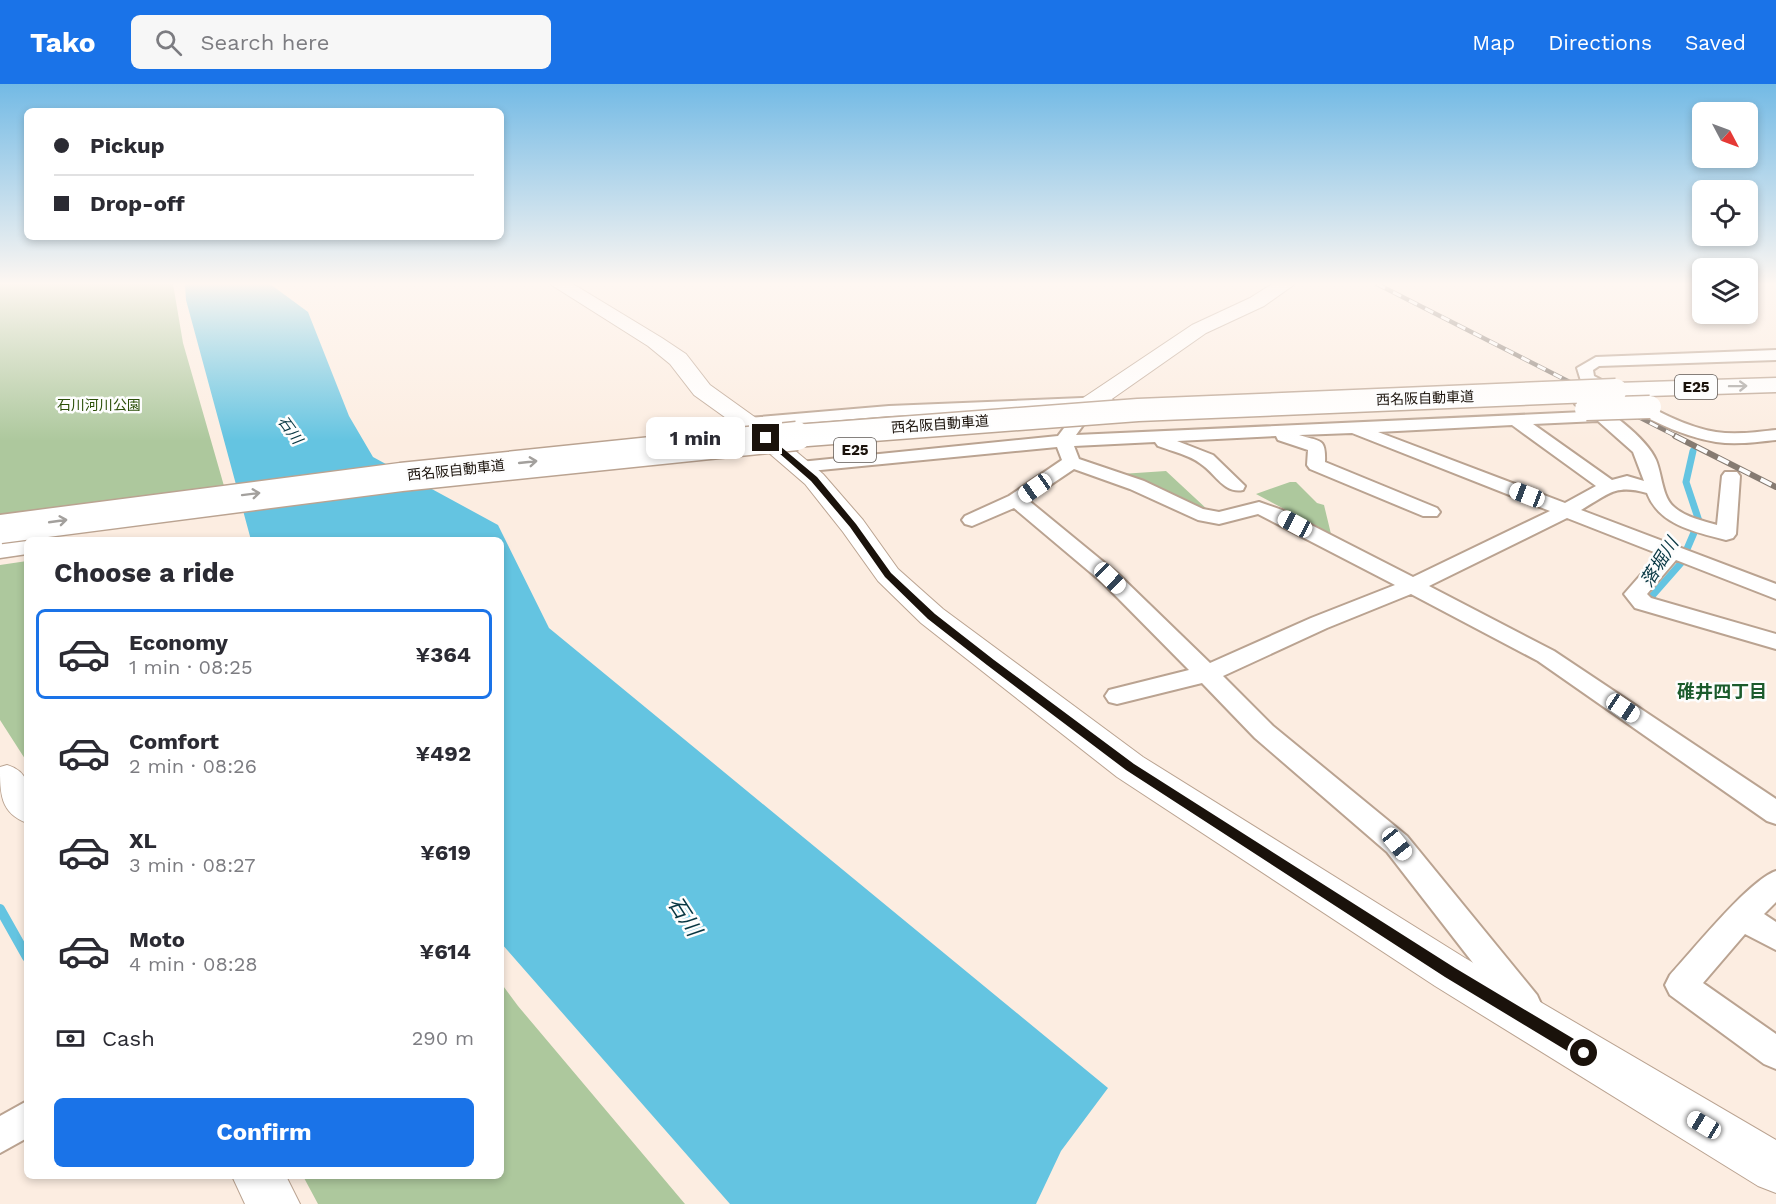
<!DOCTYPE html>
<html lang="en">
<head>
<meta charset="utf-8">
<style>
  body { margin:0; font-family:"Work Sans","Noto Sans JP",sans-serif; background:#f7f7f7; color:#2b2b33; height:100vh; display:flex; flex-direction:column; font-size:22px; white-space:nowrap }
  * { box-sizing:border-box; margin:0 }
  p { font-size:20px; color:#7c7c81 }
  .icon { flex:none; width:33px; height:33px; fill:none; stroke:currentColor; stroke-width:2; stroke-linecap:round; stroke-linejoin:round }
  .map { position:relative; flex:1; overflow:hidden }
  .side { position:absolute; left:24px; top:453px; width:480px; height:642px; display:flex; flex-direction:column; background:#fff; border-radius:9px; box-shadow:0 3px 9px #0003 }
  .side>* { flex:none }
  .top-card { position:absolute; left:24px; top:24px; width:480px; height:132px; border-radius:9px; box-shadow:0 3px 9px #0003; display:grid; align-content:center; height:132px; padding:0 30px; background:#fff }
  .needle { width:39px; rotate:131deg }
  .tools { position:absolute; left:1692px; top:18px; display:grid; gap:12px }
  .tools a { display:grid; place-items:center; width:66px; height:66px; border-radius:9px; background:#fff; box-shadow:0 3px 9px #0003; font-size:30px }
  .end { position:absolute; width:27px; height:27px; margin:-14px; border:8px solid #1a120b; background:#fff; box-shadow:0 0 0 3px #fff }
  .from { border-radius:50% }
  .bubble { position:absolute; height:42px; border-radius:9px; background:#fff; box-shadow:0 3px 9px #0003; font-size:20px; font-weight:700; line-height:42px; text-align:center }
  .car { position:absolute; width:18px; height:36px; margin:-18px -9px; border-radius:8px; box-shadow:0 0 4px 2px #0007; background:linear-gradient(#fff 24%,#345 0 40%,#fff 0 76%,#345 0 86%,#fff 0) }
  .top-card b { display:flex; align-items:center; gap:21px; height:57px; font-size:22px }
  .top-card b+b { border-top:2px solid #e1e1e2 }
  .top-card i { width:15px; height:15px; background:#2b2b33 }
  ul { padding:0; list-style:none }
  li { display:flex; align-items:center; gap:18px; height:90px; margin:0 12px 9px; padding:0 18px; border:3px solid transparent; border-radius:9px }
  li div { flex:1 }
  li b { display:block; font-size:22px }
  li em { font-style:normal; font-weight:700 }
  li.active { border-color:#1a73e8 }
  li>.icon { width:54px; height:54px; stroke-width:1.5 }
  h2 { padding:0 30px; font-size:27px; line-height:72px }
  .pay { display:flex; align-items:center; gap:15px; height:66px; padding:0 30px; font-size:22px }
  .pay p { margin-inline-start:auto }
  .primary-button { display:flex; gap:12px; margin-top:auto; padding:12px 30px }
  .primary-button a { flex:1; height:69px; border-radius:9px; background:#1a73e8; color:#fff; font-size:24px; font-weight:700; line-height:69px; text-align:center }
  header { display:flex; align-items:center; gap:36px; box-sizing:border-box; height:84px; padding:0 30px; background:#1a73e8; color:#fff }
  header strong { font-size:28px }
  nav { display:flex; gap:33px; margin-inline-start:auto; font-size:21px }
  .search { width:420px; height:54px; background:#f7f7f7; display:flex; align-items:center; gap:15px; box-sizing:border-box; padding:0 21px; border-radius:9px; color:#7c7c81; font-size:22px }
  .map>svg:first-child { display:block }
  .green { fill:#adc89d }
  .water { fill:#64c4e1 }
  .lines { fill:none; stroke-linecap:round; stroke-linejoin:round }
  .stream-far1 { stroke:#64c4e1; stroke-width:7 }
  .stream { stroke:#64c4e1; stroke-width:10 }
  .street-casing { stroke:#baa391; stroke-width:4 }
  .secondary-casing { stroke:#baa391; stroke-width:2 }
  .highway-casing { stroke:#baa391; stroke-width:3 }
  .street { fill:#fff; fill-rule:evenodd }
  .secondary { fill:#fff; fill-rule:evenodd }
  .highway { fill:#fff; fill-rule:evenodd }
  .rail-far1-casing { stroke:#867b72; stroke-width:4.5 }
  .rail-casing { stroke:#867b72; stroke-width:6 }
  .rail-far1 { stroke:#fdfdfd; stroke-width:3; stroke-dasharray:9; stroke-linecap:butt }
  .rail { stroke:#fdfdfd; stroke-width:4; stroke-dasharray:12; stroke-linecap:butt }
  .highway-bridge-far1-casing { stroke:#baa391; stroke-width:25; stroke-linecap:butt }
  .highway-bridge-casing { stroke:#baa391; stroke-width:31; stroke-linecap:butt }
  .highway-bridge-far1 { stroke:#fff; stroke-width:22 }
  .highway-bridge { stroke:#fff; stroke-width:28 }
  .oneway { stroke:#a3a09d }
  .route { fill:#1a120b }
  .labels { text-anchor:middle; dominant-baseline:central; stroke-width:5; stroke-linejoin:round; paint-order:stroke }
  .far-street-label { font-size:14px; fill:#1a120b; stroke:#fdfdfd }
  .far-park-label { font-size:14px; fill:#2b4f08; stroke:#fdfdfd }
  .shield { fill:#fdfdfd; stroke:#5e5854; stroke-width:1.5 }
  .shield-label { font-size:15px; font-weight:bold; fill:#1a120b }
  .far-water-label { font-size:15px; font-style:italic; fill:#073642; stroke:#fdfdfd }
  .water-label { font-size:18px; font-style:italic; fill:#073642; stroke:#fdfdfd }
  .neighbourhood-label { font-size:18px; font-weight:bold; fill:#1b5b2c; stroke:#fdfdfd }
  .near-water-label { font-size:21px; font-style:italic; fill:#073642; stroke:#fdfdfd }
</style>
</head>
<body>
<header>
<strong>Tako</strong>
<div class="search"><svg class="icon" aria-label="search" viewBox="0 0 24 24"><circle cx="10" cy="10" r="6"/><path d="M15 15l6 6"/></svg>Search here</div>
<nav><a>Map</a><a>Directions</a><a>Saved</a></nav>
</header>
<div class="map">
<svg width="1776" height="1120" viewBox="0 0 1776 1120">
  <rect width="100%" height="100%" fill="#fcede1"/>
  <path class="green" d="M 0,200 L 173,200 L 183,259 L 224,402 L 0,432 Z
    M 1166,387 L 1209,427 L 1157,403 L 1121,390 Z
    M 1290,398 L 1296,398 L 1317,419 L 1324,421 L 1331,450 L 1256,410 Z
    M 27,477 L 27,678 L 0,636 L 0,481 Z
    M 501,899 L 518,922 L 685,1120 L 318,1120 L 303,1092 L 501,1092 Z"/>
  <path class="water" d="M 185,200 L 270,200 L 308,228 L 349,332 L 373,373 L 498,441 L 549,544 L 1108,1004 L 1061,1067 L 1036,1120 L 730,1120 L 501,859 L 501,456 L 251,456 L 186,216 Z"/>
  <g class="lines">
    <path class="stream-far1" d="M 1661,520 L 1654,518 L 1652,512 L 1681,479 L 1699,437 L 1686,398 L 1693,367"/>
    <path class="stream" d="M 0,825 L 27,873"/>
    <defs>
      <path id="street" d="M 1776,266 L 1776,276 L 1599,282 L 1593,286 L 1594,292 C 1632,311 1673,341 1716,348 C 1736,351 1756,348 1776,346 L 1776,356 C 1756,358 1736,361 1716,358 C 1667,350 1624,320 1581,297 L 1577,284 L 1596,273 Z
        M 1106,313 L 1112,315 L 1114,318 L 1112,321 L 1096,323 L 1076,351 L 1584,328 L 1575,320 L 1583,315 C 1605,321 1647,355 1656,376 C 1662,390 1662,413 1674,423 C 1685,433 1703,437 1717,441 L 1722,392 L 1725,388 L 1737,388 L 1740,392 L 1736,450 L 1733,454 L 1726,456 C 1695,448 1659,441 1647,409 C 1615,400 1609,410 1581,426 L 1776,500 L 1776,515 L 1676,476 L 1647,510 L 1651,514 L 1776,550 L 1776,565 L 1635,524 L 1624,510 L 1659,470 L 1567,434 L 1429,502 L 1554,567 L 1776,715 L 1776,740 L 1767,737 L 1538,577 L 1411,510 L 1327,544 L 1223,592 L 1273,642 L 1407,752 L 1537,911 L 1542,922 L 1537,933 L 1526,937 L 1515,933 L 1387,768 L 1255,654 L 1202,599 L 1117,620 L 1109,618 L 1105,612 L 1109,606 L 1189,586 L 1103,499 L 1014,424 L 972,442 L 965,440 L 962,436 L 965,432 L 1009,412 L 1062,376 L 1057,363 L 800,388 L 794,387 L 791,383 L 794,379 L 800,378 L 1058,352 L 1079,324 L 889,332 L 748,344 L 742,343 L 740,339 L 742,335 L 748,334 L 889,322 ZM 1598,337 L 1633,368 L 1644,397 L 1627,392 L 1612,396 L 1533,340 ZM 1512,341 L 1596,402 L 1565,419 L 1378,348 ZM 1352,349 L 1550,427 L 1413,493 L 1282,426 L 1259,418 L 1219,428 L 1203,425 L 1144,397 L 1079,375 L 1074,362 L 1155,358 L 1158,362 C 1171,367 1190,371 1201,380 C 1215,389 1224,410 1243,406 L 1245,402 L 1213,371 L 1177,357 L 1276,352 L 1278,356 L 1308,366 L 1307,381 L 1310,385 L 1423,432 L 1437,432 L 1440,428 L 1437,424 L 1325,378 C 1326,353 1320,358 1299,351 ZM 1074,385 L 1130,405 L 1198,436 L 1219,440 L 1258,430 L 1395,501 L 1311,534 L 1210,579 L 1117,489 L 1028,416 Z
        M 1776,787 L 1776,818 L 1764,830 L 1776,838 L 1776,866 L 1745,850 L 1703,899 L 1776,950 L 1776,985 L 1764,980 L 1670,911 L 1665,901 L 1670,891 C 1692,867 1749,796 1776,787 Z
        M 27,1017 L 27,1054 L 0,1069 L 0,1032 Z"/>
      <path id="secondary" d="M 550,200 L 573,200 L 662,254 L 686,270 L 710,301 L 756,334 L 823,390 L 863,436 L 898,485 L 943,525 L 1143,673 L 1465,874 L 1776,1056 L 1776,1109 L 1758,1102 L 1435,902 L 1117,693 L 921,539 L 878,497 L 843,448 L 805,400 L 740,344 L 694,311 L 670,280 L 648,262 Z
        M 1272,200 L 1295,200 L 1264,222 L 1206,249 L 1099,324 L 1091,326 L 1083,324 L 1080,319 L 1083,314 L 1192,241 L 1250,214 Z
        M 7,681 C 36,690 27,713 27,739 C 0,729 0,709 0,683 Z
        M 232,1092 L 286,1092 L 300,1120 L 245,1120 Z"/>
      <path id="highway" d="M 1776,294 L 1776,308 L 1616,313 L 1608,311 L 1604,306 L 1608,301 L 1616,299 Z
        M 27,452 L 38,456 L 27,456 L 27,470 L 0,474 L 0,456 Z"/>
    </defs>
    <use href="#street" class="street-casing"/>
    <use href="#secondary" class="secondary-casing"/>
    <use href="#highway" class="highway-casing"/>
    <use href="#street" class="street"/>
    <use href="#secondary" class="secondary"/>
    <use href="#highway" class="highway"/>
    <defs>
      <path id="rail-far1" d="M 1377,200 L 1678,353"/>
      <path id="rail" d="M 1675,352 L 1776,403"/>
    </defs>
    <use href="#rail-far1" class="rail-far1-casing"/>
    <use href="#rail" class="rail-casing"/>
    <use href="#rail-far1" class="rail-far1"/>
    <use href="#rail" class="rail"/>
    <defs>
      <path id="highway-bridge-far1" d="M 1586,325 L 1650,323
        M 781,353 L 1138,326 L 1616,306"/>
      <path id="highway-bridge" d="M 0,445 L 401,393 L 797,352"/>
    </defs>
    <use href="#highway-bridge-far1" class="highway-bridge-far1-casing"/>
    <use href="#highway-bridge" class="highway-bridge-casing"/>
    <use href="#highway-bridge-far1" class="highway-bridge-far1"/>
    <use href="#highway-bridge" class="highway-bridge"/>
  </g>
  <defs><path id="oneway-shaft" d="M-6 0H5M1.5-3L5.5 0L1.5 3" fill="none" stroke-width="1.6" stroke-linecap="round" stroke-linejoin="round" transform="scale(1.5)"/></defs>
  <g class="oneway">
    <use href="#oneway-shaft" transform="translate(1738 302) rotate(-1)"/>
    <use href="#oneway-shaft" transform="translate(528 378) rotate(-6)"/>
    <use href="#oneway-shaft" transform="translate(251 410) rotate(-7)"/>
    <use href="#oneway-shaft" transform="translate(58 437) rotate(-8)"/>
  </g>
  <linearGradient id="sky" x2="0" y2="1"><stop stop-color="#73bae5"/><stop offset="0.56" stop-color="#fef7f2"/><stop offset="1" stop-color="#fef7f2" stop-opacity="0"/></linearGradient>
  <rect width="1776" height="357" fill="url(#sky)"/>
  <path class="route" d="M 763,352 L 768,352 L 817,393 L 856,440 L 891,489 L 935,530 L 994,576 L 1134,680 L 1455,884 L 1589,964 L 1591,969 L 1589,974 L 1584,976 L 1579,974 L 1445,893 L 1126,686 L 987,581 L 928,535 L 885,493 L 850,443 L 811,397 L 763,355 Z"/>
  <g class="labels">
    <g class="far-street-label">
      <text transform="translate(1425 314) rotate(-2)">西名阪自動車道</text>
      <text transform="translate(940 340) rotate(-4)">西名阪自動車道</text>
      <text transform="translate(456 386) rotate(-6)">西名阪自動車道</text>
    </g>
    <g class="far-park-label">
      <text x="99" y="321">石川河川公園</text>
    </g>
    <g class="shield">
      <rect x="1675" y="291" width="42" height="24" rx="4.5"/>
      <rect x="834" y="354" width="42" height="24" rx="4.5"/>
    </g>
    <g class="shield-label">
      <text x="1696" y="303">E25</text>
      <text x="855" y="366">E25</text>
    </g>
    <g class="far-water-label">
      <text transform="translate(290 346) rotate(54)">石川</text>
    </g>
    <g class="water-label">
      <text transform="translate(1659 478) rotate(-58)">落堀川</text>
    </g>
    <g class="neighbourhood-label">
      <text x="1722" y="607">碓井四丁目</text>
    </g>
    <g class="near-water-label">
      <text transform="translate(685 832) rotate(57)">石川</text>
    </g>
  </g>
</svg>
<div class="tools">
<a><svg class="needle" viewBox="-14 -14 28 28"><path d="M0-13l5 13h-10z" fill="#e53935"/><path d="M0 13l5-13h-10z" fill="#7c7c81"/></svg></a>
<a><svg class="icon" aria-label="locate" viewBox="0 0 24 24"><circle cx="12" cy="12" r="6"/><path d="M12 2v4M12 18v4M2 12h4M18 12h4"/></svg></a>
<a><svg class="icon" aria-label="layers" viewBox="0 0 24 24"><path d="M12 4l9 5-9 5-9-5zM3 14l9 5 9-5"/></svg></a>
</div>
<i class="end from" style="left:1584px;top:969px"></i>
<i class="end" style="left:766px;top:354px"></i>
<div class="bubble" style="left:646px;top:333px;width:99px">1 min</div>
<i class="car" style="left:1035px;top:404px;rotate:235deg"></i>
<i class="car" style="left:1527px;top:411px;rotate:291deg"></i>
<i class="car" style="left:1295px;top:440px;rotate:298deg"></i>
<i class="car" style="left:1110px;top:494px;rotate:134deg"></i>
<i class="car" style="left:1623px;top:624px;rotate:124deg"></i>
<i class="car" style="left:1397px;top:760px;rotate:141deg"></i>
<i class="car" style="left:1704px;top:1041px;rotate:301deg"></i>
<div class="top-card">
<b><i class="from"></i>Pickup</b>
<b><i></i>Drop-off</b>
</div>
<section class="side">
<h2>Choose a ride</h2>
<ul>
<li class="active"><svg class="icon" aria-label="car" viewBox="0 0 24 24"><path d="M5 17H2v-5l4-1 3-4h7l3 4 3 1v5h-3M9 17h6M6 11h13"/><circle cx="7" cy="17" r="2"/><circle cx="17" cy="17" r="2"/></svg><div><b>Economy</b><p>1 min · 08:25</p></div><em>¥364</em></li>
<li><svg class="icon" aria-label="car" viewBox="0 0 24 24"><path d="M5 17H2v-5l4-1 3-4h7l3 4 3 1v5h-3M9 17h6M6 11h13"/><circle cx="7" cy="17" r="2"/><circle cx="17" cy="17" r="2"/></svg><div><b>Comfort</b><p>2 min · 08:26</p></div><em>¥492</em></li>
<li><svg class="icon" aria-label="car" viewBox="0 0 24 24"><path d="M5 17H2v-5l4-1 3-4h7l3 4 3 1v5h-3M9 17h6M6 11h13"/><circle cx="7" cy="17" r="2"/><circle cx="17" cy="17" r="2"/></svg><div><b>XL</b><p>3 min · 08:27</p></div><em>¥619</em></li>
<li><svg class="icon" aria-label="car" viewBox="0 0 24 24"><path d="M5 17H2v-5l4-1 3-4h7l3 4 3 1v5h-3M9 17h6M6 11h13"/><circle cx="7" cy="17" r="2"/><circle cx="17" cy="17" r="2"/></svg><div><b>Moto</b><p>4 min · 08:28</p></div><em>¥614</em></li>
</ul>
<div class="pay"><svg class="icon" aria-label="cash" viewBox="0 0 24 24"><path d="M3 7h18v10H3z"/><circle cx="12" cy="12" r="2"/></svg>Cash<p>290 m</p></div>
<div class="primary-button"><a>Confirm</a></div>
</section>
</div>
</body>
</html>
